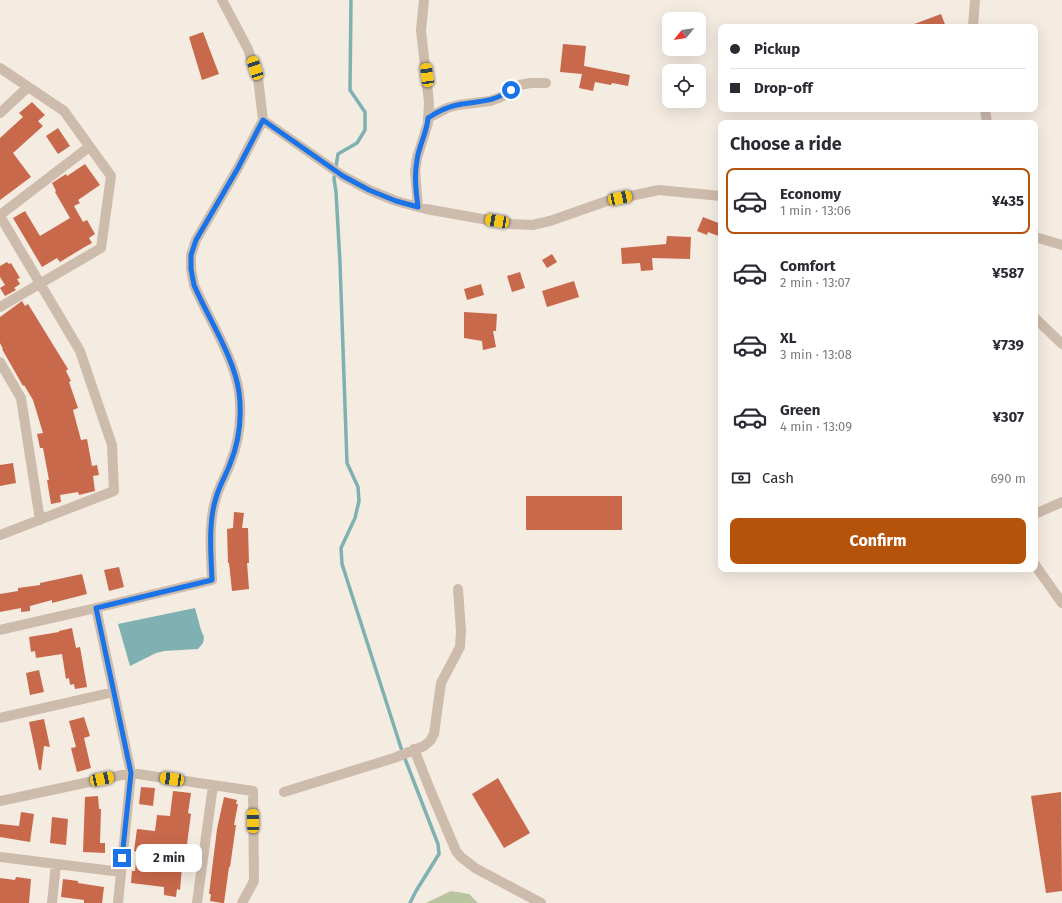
<!DOCTYPE html>
<html lang="en">
<head>
<meta charset="utf-8">
<style>
  body { margin:0; font-family:"Fira Sans",sans-serif; background:#f7f7f7; color:#2b2b33; height:100vh; display:flex; flex-direction:column; font-size:15px; white-space:nowrap }
  * { box-sizing:border-box; margin:0 }
  p { font-size:13px; color:#7c7c81 }
  .icon { flex:none; width:22px; height:22px; fill:none; stroke:currentColor; stroke-width:2; stroke-linecap:round; stroke-linejoin:round }
  .map { position:relative; flex:1; overflow:hidden }
  .panel { position:absolute; left:718px; top:120px; width:320px; height:452px; display:flex; flex-direction:column; background:#fff; border-radius:8px; box-shadow:0 4px 16px #0002 }
  .panel>* { flex:none }
  .banner { position:absolute; left:718px; top:24px; width:320px; height:88px; border-radius:8px; box-shadow:0 4px 16px #0002; display:grid; align-content:center; height:88px; padding:0 12px; background:#fff }
  .needle { width:26px; rotate:240deg }
  .fabs { position:absolute; left:662px; top:12px; display:grid; gap:8px }
  .fabs a { display:grid; place-items:center; width:44px; height:44px; border-radius:8px; background:#fff; box-shadow:0 4px 16px #0002; font-size:20px }
  .end { position:absolute; width:18px; height:18px; margin:-9px; border:5px solid #1a73e8; background:#fff; box-shadow:0 0 0 2px #fff }
  .from { border-radius:50% }
  .bubble { position:absolute; height:28px; border-radius:8px; background:#fff; box-shadow:0 4px 16px #0002; font-size:13px; font-weight:700; line-height:28px; text-align:center }
  .car { position:absolute; width:12px; height:24px; margin:-12px -6px; border-radius:5px; box-shadow:0 0 3px 1px #0007; background:linear-gradient(#f5c518 24%,#345 0 40%,#f5c518 0 76%,#345 0 86%,#f5c518 0) }
  .banner b { display:flex; align-items:center; gap:14px; height:38px; font-size:15px }
  .banner b+b { border-top:1px solid #e1e1e2 }
  .banner i { width:10px; height:10px; background:#2b2b33 }
  ul { padding:0; list-style:none }
  li { display:flex; align-items:center; gap:12px; height:66px; margin:0 8px 6px; padding:0 4px; border:2px solid transparent; border-radius:8px }
  li div { flex:1 }
  li b { display:block; font-size:15px }
  li em { font-style:normal; font-weight:700 }
  li.current { border-color:#b45309 }
  li>.icon { width:36px; height:36px; stroke-width:1.5 }
  h2 { padding:0 12px; font-size:18px; line-height:48px }
  .pay { display:flex; align-items:center; gap:10px; height:44px; padding:0 12px; font-size:15px }
  .pay p { margin-inline-start:auto }
  .button { display:flex; gap:8px; margin-top:auto; padding:8px 12px }
  .button a { flex:1; height:46px; border-radius:8px; background:#b45309; color:#fff; font-size:16px; font-weight:700; line-height:46px; text-align:center }
  .map>svg:first-child { display:block }
  .green { fill:#b8c4a0 }
  .water { fill:#7fb0b2 }
  .lines { fill:none; stroke-linecap:round; stroke-linejoin:round }
  .stream { stroke:#7fb0b2; stroke-width:3.5 }
  .building { fill:#c8694b }
  .minor { stroke:#cdbbac; stroke-width:10 }
  .route { stroke:#1a73e8; stroke-width:5 }
</style>
</head>
<body>
<div class="map">
<svg width="1062" height="903" viewBox="0 0 1062 903">
  <rect width="100%" height="100%" fill="#f4ebe1"/>
  <path class="green" d="M 451,891 L 469,894 L 478,903 L 426,903 Z"/>
  <path class="water" d="M 195,608 L 201,630 L 204,637 L 203,643 L 198,649 L 164,651 L 156,653 L 130,666 L 118,624 Z"/>
  <g class="lines">
    <path class="stream" d="M 351,0 L 350,90 L 365,112 L 365,130 L 357,143 L 338,154 L 334,179 L 336,192 L 340,263 L 347,463 L 358,487 L 359,501 L 355,518 L 341,548 L 342,564 L 402,751 L 438,844 L 439,854 L 416,891 L 410,903"/>
  </g>
  <path class="building" d="M 941,14 L 946,27 L 909,27 L 909,26 Z
    M 203,32 L 219,74 L 202,80 L 189,37 Z
    M 563,44 L 586,46 L 584,66 L 630,75 L 628,86 L 612,83 L 611,85 L 595,82 L 593,91 L 579,88 L 582,74 L 560,72 Z
    M 32,102 L 45,115 L 38,121 L 43,126 L 13,153 L 31,177 L 0,200 L 0,138 L 23,117 L 19,113 Z
    M 58,128 L 70,146 L 58,154 L 46,136 Z
    M 85,164 L 100,185 L 78,200 L 80,203 L 74,206 L 83,222 L 87,220 L 95,234 L 89,238 L 92,243 L 83,248 L 60,262 L 57,258 L 42,267 L 13,218 L 25,211 L 40,236 L 70,218 L 55,192 L 56,191 L 52,183 L 66,174 L 67,176 Z
    M 703,217 L 721,224 L 721,237 L 708,232 L 707,235 L 697,231 Z
    M 667,236 L 691,237 L 690,259 L 652,258 L 653,270 L 641,271 L 640,263 L 622,264 L 621,248 L 666,244 Z
    M 552,254 L 557,262 L 547,268 L 542,260 Z
    M 7,262 L 9,264 L 11,263 L 20,278 L 17,279 L 20,284 L 14,288 L 16,290 L 5,296 L 0,288 L 5,285 L 0,277 L 0,266 Z
    M 520,272 L 525,288 L 512,292 L 507,276 Z
    M 574,281 L 579,297 L 547,307 L 542,291 Z
    M 481,284 L 484,295 L 467,300 L 464,289 Z
    M 22,301 L 25,306 L 28,304 L 68,369 L 66,371 L 71,381 L 69,382 L 78,408 L 73,410 L 81,440 L 87,439 L 92,466 L 97,465 L 99,475 L 93,476 L 95,491 L 79,495 L 78,492 L 60,495 L 61,502 L 51,504 L 47,480 L 49,480 L 43,448 L 40,448 L 37,434 L 43,433 L 33,400 L 24,385 L 23,386 L 2,349 L 3,349 L 0,343 L 0,317 Z
    M 464,312 L 497,314 L 496,331 L 493,331 L 496,347 L 483,350 L 482,341 L 464,338 Z
    M 13,463 L 16,483 L 0,486 L 0,465 Z
    M 526,496 L 622,496 L 622,530 L 526,530 Z
    M 234,512 L 244,513 L 242,528 L 248,528 L 249,563 L 247,563 L 249,589 L 232,591 L 229,563 L 228,563 L 227,529 L 233,528 Z
    M 119,567 L 124,587 L 109,591 L 104,570 Z
    M 82,574 L 87,594 L 52,603 L 52,600 L 30,606 L 30,611 L 21,612 L 21,608 L 0,612 L 0,594 L 18,591 L 18,588 L 40,585 L 40,583 Z
    M 72,628 L 76,648 L 80,647 L 87,687 L 75,689 L 74,684 L 70,685 L 69,678 L 66,679 L 62,654 L 36,658 L 35,651 L 31,652 L 29,637 L 59,632 L 59,631 Z
    M 39,670 L 44,692 L 30,695 L 26,673 Z
    M 84,717 L 90,736 L 84,738 L 91,768 L 77,772 L 71,748 L 76,747 L 69,721 Z
    M 44,719 L 50,747 L 44,746 L 41,770 L 39,770 L 29,722 Z
    M 498,778 L 530,833 L 504,848 L 472,794 Z
    M 141,787 L 155,788 L 153,806 L 139,804 Z
    M 173,791 L 191,793 L 188,813 L 191,814 L 187,844 L 184,844 L 180,890 L 177,889 L 176,897 L 164,895 L 164,887 L 131,883 L 132,871 L 135,871 L 137,852 L 134,851 L 137,829 L 155,831 L 157,815 L 170,816 Z
    M 1061,792 L 1062,891 L 1046,893 L 1031,796 Z
    M 98,796 L 99,809 L 101,809 L 100,843 L 105,843 L 105,853 L 83,852 L 85,797 Z
    M 224,797 L 237,800 L 236,804 L 238,804 L 234,825 L 236,825 L 230,867 L 229,867 L 224,903 L 222,903 L 210,901 L 211,894 L 209,894 L 217,829 Z
    M 21,812 L 34,814 L 30,842 L 0,837 L 0,824 L 19,826 Z
    M 52,817 L 68,819 L 66,845 L 50,843 Z
    M 16,877 L 31,879 L 29,903 L 0,903 L 0,878 L 15,880 Z
    M 63,879 L 78,881 L 78,883 L 104,887 L 102,903 L 84,903 L 84,900 L 61,897 Z"/>
  <g class="lines">
    <path class="minor" d="M 973,27 L 975,0
      M 0,68 L 64,111 L 111,176 L 101,248 L 0,307
      M 985,109 L 987,123
      M 0,113 L 28,87
      M 428,118 L 447,108 L 458,105 L 490,101 L 501,97 L 520,85 L 530,83 L 546,83
      M 263,120 L 343,176 L 369,190 L 396,201 L 426,209 L 511,224 L 532,225 L 550,221 L 607,201 L 659,190 L 721,196
      M 418,207 L 415,171 L 417,158 L 428,123 L 429,103 L 421,30 L 424,0
      M 0,215 L 89,147
      M 0,216 L 80,351 L 112,445 L 114,491 L 0,535
      M 1035,237 L 1062,245
      M 1035,318 L 1062,344
      M 0,362 L 21,398 L 40,520
      M 1035,514 L 1062,502
      M 1035,565 L 1062,603
      M 96,608 L 131,773 L 118,903
      M 0,630 L 96,608 L 212,580 C 211,554 208,522 216,498 C 219,486 226,476 230,464 C 239,442 242,416 239,392 C 234,357 208,318 194,285 L 191,269 L 191,255 L 196,240 L 238,168 L 263,120 L 258,78 L 251,58 L 248,49 L 222,0
      M 0,718 L 114,692
      M 414,749 L 431,792 L 456,851 L 461,857 L 475,868 L 541,903
      M 284,792 L 394,758 L 424,746 L 430,741 L 434,734 L 441,683 L 460,647 L 461,631 L 458,589
      M 0,801 L 131,773 L 253,791 L 254,881 L 242,903
      M 0,857 L 121,872
      M 52,903 L 56,864
      M 197,903 L 213,785"/>
  </g>
  <g class="lines">
    <path class="route" d="M 122,858 L 131,773 L 96,608 L 212,580 C 211,554 208,522 216,498 C 219,486 226,475 230,464 C 239,442 242,416 239,392 C 234,357 208,318 194,285 L 191,269 L 191,255 L 196,240 L 238,168 L 263,120 L 343,176 L 369,190 L 396,201 L 418,207 C 416,191 414,176 417,160 C 419,145 427,133 428,118 C 437,112 447,107 457,105 C 480,100 490,104 511,90"/>
  </g>
</svg>
<div class="fabs">
<a><svg class="needle" viewBox="-14 -14 28 28"><path d="M0-13l5 13h-10z" fill="#e53935"/><path d="M0 13l5-13h-10z" fill="#7c7c81"/></svg></a>
<a><svg class="icon" aria-label="locate" viewBox="0 0 24 24"><circle cx="12" cy="12" r="6"/><path d="M12 2v4M12 18v4M2 12h4M18 12h4"/></svg></a>
</div>
<i class="end from" style="left:511px;top:90px"></i>
<i class="end" style="left:122px;top:858px"></i>
<div class="bubble" style="left:136px;top:844px;width:66px">2 min</div>
<i class="car" style="left:255px;top:68px;rotate:342deg"></i>
<i class="car" style="left:427px;top:75px;rotate:352deg"></i>
<i class="car" style="left:620px;top:198px;rotate:78deg"></i>
<i class="car" style="left:497px;top:221px;rotate:280deg"></i>
<i class="car" style="left:102px;top:779px;rotate:78deg"></i>
<i class="car" style="left:172px;top:779px;rotate:278deg"></i>
<i class="car" style="left:253px;top:821px;rotate:359deg"></i>
<div class="banner">
<b><i class="from"></i>Pickup</b>
<b><i></i>Drop-off</b>
</div>
<section class="panel">
<h2>Choose a ride</h2>
<ul>
<li class="current"><svg class="icon" aria-label="car" viewBox="0 0 24 24"><path d="M5 17H2v-5l4-1 3-4h7l3 4 3 1v5h-3M9 17h6M6 11h13"/><circle cx="7" cy="17" r="2"/><circle cx="17" cy="17" r="2"/></svg><div><b>Economy</b><p>1 min · 13:06</p></div><em>¥435</em></li>
<li><svg class="icon" aria-label="car" viewBox="0 0 24 24"><path d="M5 17H2v-5l4-1 3-4h7l3 4 3 1v5h-3M9 17h6M6 11h13"/><circle cx="7" cy="17" r="2"/><circle cx="17" cy="17" r="2"/></svg><div><b>Comfort</b><p>2 min · 13:07</p></div><em>¥587</em></li>
<li><svg class="icon" aria-label="car" viewBox="0 0 24 24"><path d="M5 17H2v-5l4-1 3-4h7l3 4 3 1v5h-3M9 17h6M6 11h13"/><circle cx="7" cy="17" r="2"/><circle cx="17" cy="17" r="2"/></svg><div><b>XL</b><p>3 min · 13:08</p></div><em>¥739</em></li>
<li><svg class="icon" aria-label="car" viewBox="0 0 24 24"><path d="M5 17H2v-5l4-1 3-4h7l3 4 3 1v5h-3M9 17h6M6 11h13"/><circle cx="7" cy="17" r="2"/><circle cx="17" cy="17" r="2"/></svg><div><b>Green</b><p>4 min · 13:09</p></div><em>¥307</em></li>
</ul>
<div class="pay"><svg class="icon" aria-label="cash" viewBox="0 0 24 24"><path d="M3 7h18v10H3z"/><circle cx="12" cy="12" r="2"/></svg>Cash<p>690 m</p></div>
<div class="button"><a>Confirm</a></div>
</section>
</div>
</body>
</html>
